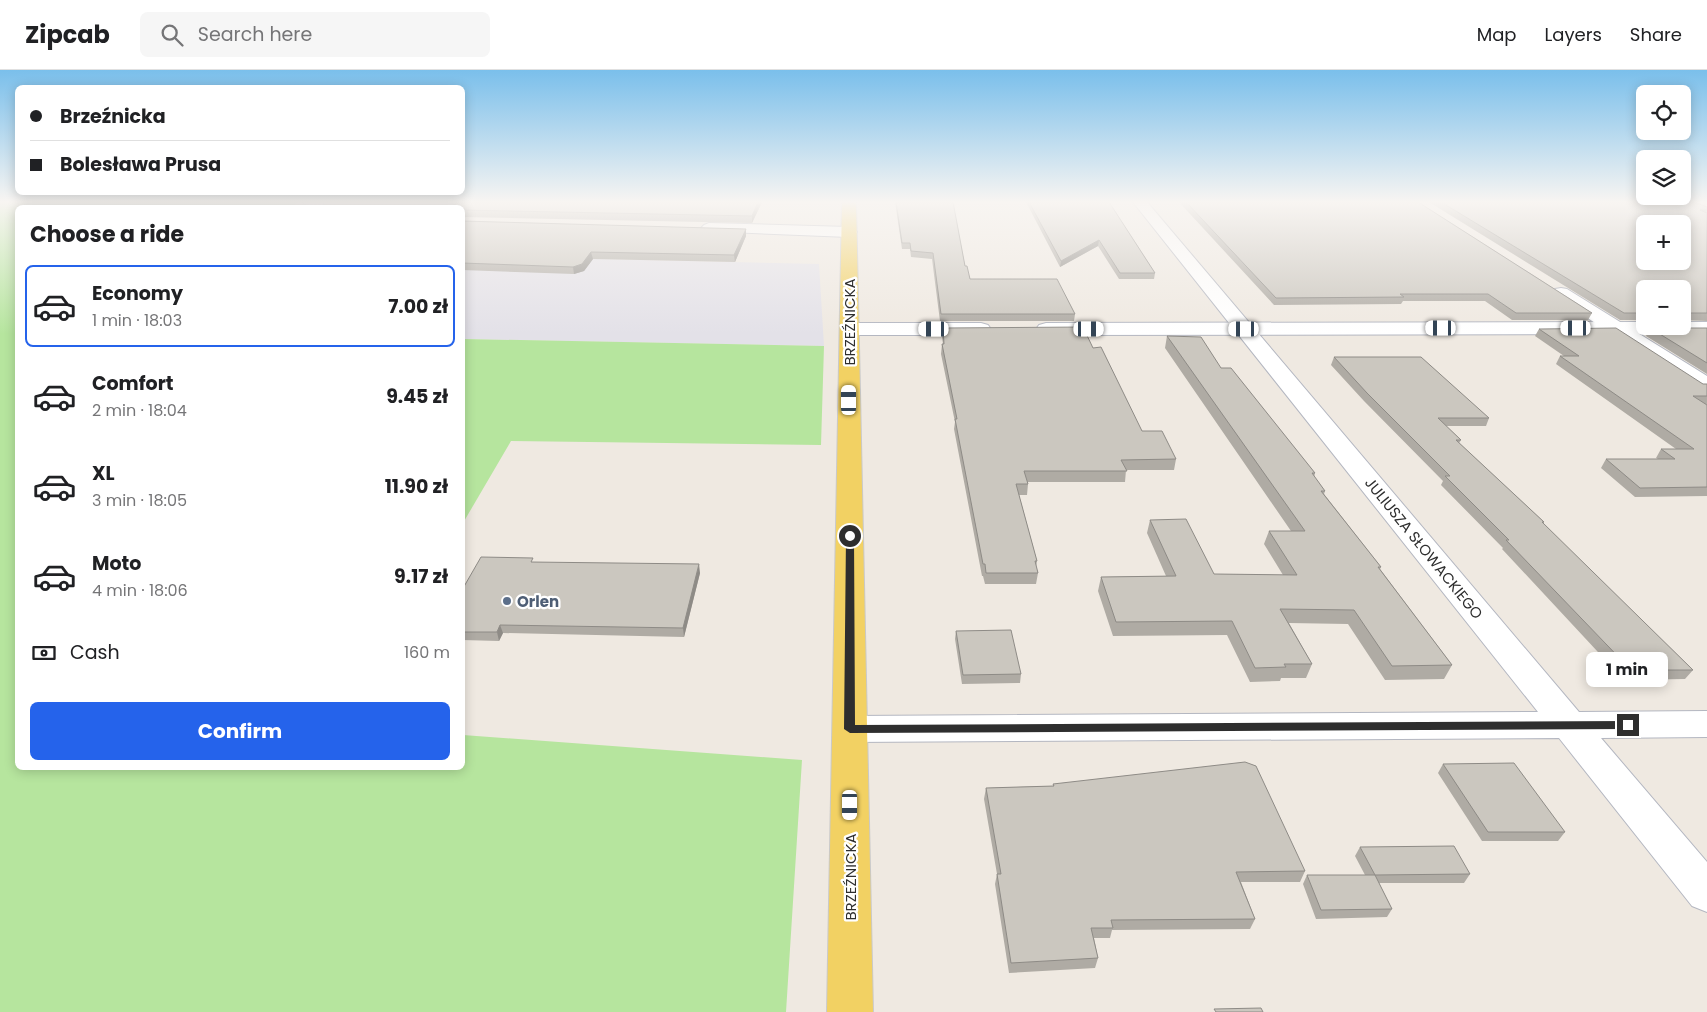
<!DOCTYPE html>
<html lang="en">
<head>
<meta charset="utf-8">
<style>
  body { margin:0; font-family:Poppins,sans-serif; background:#f6f6f6; color:#202124; height:100vh; display:flex; flex-direction:column; font-size:19px; white-space:nowrap }
  * { box-sizing:border-box; margin:0 }
  p { font-size:16px; color:#757577 }
  .icon { flex:none; width:28px; height:28px; fill:none; stroke:currentColor; stroke-width:2; stroke-linecap:round; stroke-linejoin:round }
  .map { position:relative; flex:1; overflow:hidden }
  .sheet { position:absolute; left:15px; top:135px; width:450px; height:565px; display:flex; flex-direction:column; background:#fff; border-radius:8px; box-shadow:0 2px 12px #0003 }
  .sheet>* { flex:none }
  .guide { position:absolute; left:15px; top:15px; width:450px; height:110px; border-radius:8px; box-shadow:0 2px 12px #0003; display:grid; align-content:center; height:110px; padding:0 15px; background:#fff }
  .fabs { position:absolute; left:1636px; top:15px; display:grid; gap:10px }
  .fabs a { display:grid; place-items:center; width:55px; height:55px; border-radius:8px; background:#fff; box-shadow:0 2px 12px #0003; font-size:25px }
  .end { position:absolute; width:22px; height:22px; margin:-11px; border:6px solid #2e2e2e; background:#fff; box-shadow:0 0 0 2px #fff }
  .from { border-radius:50% }
  .bubble { position:absolute; height:35px; border-radius:8px; background:#fff; box-shadow:0 2px 12px #0003; font-size:16px; font-weight:700; line-height:35px; text-align:center }
  .car { position:absolute; width:15px; height:30px; margin:-15px -8px; border-radius:6px; box-shadow:0 0 4px 1px #0007; background:linear-gradient(#fff 24%,#345 0 40%,#fff 0 76%,#345 0 86%,#fff 0) }
  .guide b { display:flex; align-items:center; gap:18px; height:48px; font-size:19px }
  .guide b+b { border-top:1px solid #e0e0e0 }
  .guide i { width:12px; height:12px; background:#202124 }
  ul { padding:0; list-style:none }
  li { display:flex; align-items:center; gap:15px; height:82px; margin:0 10px 8px; padding:0 5px; border:2px solid transparent; border-radius:8px }
  li div { flex:1 }
  li b { display:block; font-size:19px }
  li em { font-style:normal; font-weight:700 }
  li.on { border-color:#2563eb }
  li>.icon { width:45px; height:45px; stroke-width:1.5 }
  h2 { padding:0 15px; font-size:22px; line-height:60px }
  .pay { display:flex; align-items:center; gap:12px; height:55px; padding:0 15px; font-size:19px }
  .pay p { margin-inline-start:auto }
  .primary-button { display:flex; gap:10px; margin-top:auto; padding:10px 15px }
  .primary-button a { flex:1; height:58px; border-radius:8px; background:#2563eb; color:#fff; font-size:20px; font-weight:700; line-height:58px; text-align:center }
  header { display:flex; align-items:center; gap:30px; box-sizing:border-box; height:70px; padding:0 25px; background:#fff; border-bottom:1px solid #e0e0e0 }
  header strong { font-size:24px }
  nav { display:flex; gap:28px; margin-inline-start:auto; font-size:18px }
  .search { width:350px; height:45px; background:#f6f6f6; display:flex; align-items:center; gap:12px; box-sizing:border-box; padding:0 18px; border-radius:8px; color:#757577; font-size:19px }
  .map>svg:first-child { display:block }
  .industrial { fill:#e3e1e8 }
  .green { fill:#b6e59e }
  .lines { fill:none; stroke-linecap:round; stroke-linejoin:round }
  .street-casing { stroke:#b4b7c1; stroke-width:2 }
  .secondary-casing { stroke:#b4b7c1; stroke-width:2 }
  .primary-casing { stroke:#c9c9c9; stroke-width:2 }
  .street { fill:#fff; fill-rule:evenodd }
  .secondary { fill:#fff; fill-rule:evenodd }
  .primary { fill:#f2d163; fill-rule:evenodd }
  .wall { fill:#afaba4 }
  .shaded-wall { fill:#8e8b86 }
  .building { fill:#cbc7bf; stroke:#8e8b86; fill-rule:evenodd }
  .route { fill:#2e2e2e }
  .service-dot { fill:#5c6f8a; stroke:#fff; stroke-width:2 }
  .labels { text-anchor:middle; dominant-baseline:central; stroke-width:4.5; stroke-linejoin:round; paint-order:stroke }
  .street-label { font-size:15px; fill:#2e2e2e; stroke:#fff }
  .service-label { font-size:15px; font-weight:bold; fill:#4e5e75; stroke:#fff; text-anchor:start }
</style>
</head>
<body>
<header>
<strong>Zipcab</strong>
<div class="search"><svg class="icon" aria-label="search" viewBox="0 0 24 24"><circle cx="10" cy="10" r="6"/><path d="M15 15l6 6"/></svg>Search here</div>
<nav><a>Map</a><a>Layers</a><a>Share</a></nav>
</header>
<div class="map">
<svg width="1707" height="942" viewBox="0 0 1707 942">
  <rect width="100%" height="100%" fill="#efe9e1"/>
  <path class="industrial" d="M 463,186 L 819,194 L 824,276 L 463,269 Z"/>
  <path class="green" d="M 0,132 L 298,132 L 290,138 L 18,138 L 18,698 L 462,698 L 463,665 L 802,690 L 786,942 L 0,942 Z
    M 463,269 L 824,276 L 821,375 L 511,371 L 463,453 Z"/>
  <g class="lines">
    <defs>
      <path id="street" d="M 303,132 L 320,132 L 328,138 L 310,138 Z
        M 1133,132 L 1147,132 L 1579,642 L 1707,641 L 1707,667 L 1601,668 L 1707,792 L 1707,842 L 1692,836 L 1559,668 L 850,672 L 838,668 L 833,659 L 838,650 L 850,646 L 1538,642 Z
        M 709,153 L 849,157 L 854,159 L 857,162 L 854,165 L 849,167 L 704,161 L 701,158 L 704,155 Z
        M 1561,218 L 1567,219 L 1707,306 L 1707,321 L 1699,320 L 1555,227 L 1552,223 L 1555,219 Z"/>
      <path id="secondary" d="M 1645,252 L 1645,256 L 1682,256 L 1682,252 L 1707,252 L 1707,264 L 1046,265 L 1039,263 L 1036,259 L 1039,255 L 1046,253 Z
        M 850,253 L 981,253 L 988,255 L 991,259 L 988,263 L 981,265 L 850,265 L 843,263 L 840,259 L 843,255 Z"/>
      <path id="primary" d="M 842,132 L 856,132 L 873,942 L 827,942 Z"/>
    </defs>
    <use href="#street" class="street-casing"/>
    <use href="#secondary" class="secondary-casing"/>
    <use href="#primary" class="primary-casing"/>
    <use href="#street" class="street"/>
    <use href="#secondary" class="secondary"/>
    <use href="#primary" class="primary"/>
  </g>
  <path class="wall" d="M 762,132 L 752,153 L 462,147 L 462,138 Z
    M 895,132 L 953,132 L 965,196 L 970,209 L 1075,244 L 1074,251 L 940,251 L 932,189 L 911,187 L 910,179 L 902,179 Z
    M 1026,132 L 1109,132 L 1155,203 L 1154,209 L 1119,209 L 1098,176 L 1060,197 Z
    M 1179,132 L 1418,132 L 1592,243 L 1588,250 L 1512,250 L 1485,231 L 1403,231 L 1401,234 L 1274,235 Z
    M 1429,132 L 1694,132 L 1707,137 L 1707,251 L 1682,250 L 1682,219 L 1645,219 L 1645,250 L 1620,250 Z
    M 462,151 L 746,166 L 735,192 L 593,189 L 584,201 L 574,204 L 462,200 Z
    M 943,258 L 1093,278 L 1142,361 L 1176,389 L 1174,400 L 1126,400 L 1125,412 L 1028,412 L 1028,414 L 1027,425 L 1019,425 L 1037,491 L 1036,497 L 1038,503 L 1036,514 L 985,514 L 983,506 L 982,506 L 954,359 L 955,352 L 941,284 L 942,274 L 943,274 L 942,267 Z
    M 1650,258 L 1707,258 L 1707,304 L 1646,266 Z
    M 1539,259 L 1703,314 L 1707,314 L 1707,334 L 1706,334 L 1707,335 L 1707,426 L 1635,427 L 1601,398 L 1606,389 L 1658,389 L 1656,388 L 1661,379 L 1676,379 L 1556,294 L 1560,286 L 1564,286 L 1535,266 Z
    M 1167,266 L 1221,298 L 1315,403 L 1314,407 L 1325,421 L 1324,424 L 1381,497 L 1380,499 L 1452,595 L 1444,609 L 1385,610 L 1348,554 L 1289,553 L 1312,594 L 1306,608 L 1281,608 L 1280,611 L 1250,612 L 1227,565 L 1113,566 L 1098,521 L 1101,507 L 1166,506 L 1147,463 L 1150,450 L 1214,504 L 1283,505 L 1264,474 L 1269,461 L 1291,461 L 1165,278 Z
    M 1334,287 L 1489,348 L 1486,356 L 1446,356 L 1461,370 L 1459,373 L 1544,452 L 1543,454 L 1693,600 L 1685,609 L 1624,610 L 1502,479 L 1503,478 L 1441,415 L 1443,411 L 1364,331 L 1331,295 Z
    M 534,492 L 700,503 L 684,567 L 503,563 L 499,571 L 462,570 L 462,520 Z
    M 956,561 L 1021,604 L 1020,613 L 962,614 L 955,569 Z
    M 1443,694 L 1565,762 L 1558,771 L 1482,771 L 1438,703 Z
    M 1053,714 L 1305,801 L 1300,812 L 1241,812 L 1255,849 L 1250,859 L 1112,860 L 1110,868 L 1094,868 L 1098,888 L 1095,898 L 1009,903 L 995,814 L 997,804 L 984,729 L 986,718 L 1053,716 Z
    M 1360,777 L 1470,804 L 1464,813 L 1379,813 L 1392,839 L 1387,847 L 1316,849 L 1303,814 L 1307,805 L 1365,805 L 1355,786 Z"/>
  <path class="shaded-wall" d="M 758,132 L 762,132 L 752,153 L 752,146 Z
    M 746,159 L 746,166 L 735,192 L 734,185 Z
    M 1099,170 L 1098,176 L 1060,197 L 1061,191 Z
    M 591,182 L 593,189 L 584,201 L 574,204 L 573,197 Z
    M 699,494 L 700,503 L 684,567 L 683,558 Z
    M 500,555 L 503,563 L 499,571 L 497,562 Z"/>
  <path class="building" d="M 457,132 L 758,132 L 752,146 L 462,140 L 462,138 L 450,138 Z
    M 896,132 L 953,132 L 965,196 L 967,196 L 970,209 L 1057,209 L 1075,244 L 941,244 L 933,183 L 911,181 L 910,173 L 902,173 Z
    M 1029,132 L 1109,132 L 1155,203 L 1120,203 L 1099,170 L 1061,191 Z
    M 1186,132 L 1418,132 L 1592,243 L 1516,243 L 1488,224 L 1400,224 L 1404,227 L 1276,228 Z
    M 1441,132 L 1694,132 L 1707,137 L 1707,140 L 1700,140 L 1707,143 L 1707,243 L 1686,243 L 1684,247 L 1682,247 L 1682,219 L 1645,219 L 1645,243 L 1624,243 ZM 1645,154 L 1682,154 L 1682,191 L 1645,191 Z
    M 462,151 L 746,159 L 734,185 L 591,182 L 582,194 L 573,197 L 462,193 Z
    M 1083,257 L 1093,278 L 1101,277 L 1142,361 L 1162,361 L 1176,389 L 1121,390 L 1127,401 L 1024,401 L 1028,414 L 1016,414 L 1037,491 L 1035,491 L 1038,503 L 986,503 L 985,494 L 983,494 L 955,349 L 957,349 L 942,274 L 944,274 L 943,258 Z
    M 1616,258 L 1703,314 L 1707,314 L 1707,326 L 1693,326 L 1707,335 L 1707,417 L 1640,418 L 1606,389 L 1675,389 L 1661,379 L 1694,379 L 1560,286 L 1579,286 L 1539,259 Z
    M 1650,258 L 1707,258 L 1707,293 Z
    M 1167,266 L 1201,267 L 1221,298 L 1231,298 L 1315,403 L 1312,403 L 1325,421 L 1321,421 L 1381,497 L 1378,497 L 1452,595 L 1392,596 L 1354,540 L 1280,539 L 1312,594 L 1284,594 L 1286,597 L 1255,598 L 1232,551 L 1116,552 L 1101,507 L 1176,506 L 1150,450 L 1186,449 L 1214,504 L 1297,505 L 1269,461 L 1305,461 Z
    M 1334,287 L 1421,287 L 1489,348 L 1438,348 L 1461,370 L 1456,370 L 1544,452 L 1542,452 L 1693,600 L 1631,600 L 1506,470 L 1509,470 L 1445,406 L 1450,406 L 1367,323 Z
    M 481,487 L 533,488 L 531,492 L 699,494 L 683,558 L 500,555 L 497,562 L 462,562 L 462,520 Z
    M 1011,560 L 1021,604 L 963,605 L 956,561 Z
    M 1245,692 L 1256,696 L 1305,801 L 1236,802 L 1255,849 L 1111,850 L 1113,858 L 1091,858 L 1098,888 L 1011,893 L 997,804 L 1001,804 L 986,718 L 1054,716 L 1053,714 Z
    M 1514,693 L 1565,762 L 1488,762 L 1443,694 Z
    M 1454,776 L 1470,804 L 1375,805 L 1360,777 Z
    M 1307,805 L 1375,805 L 1392,839 L 1321,840 Z
    M 1261,938 L 1263,942 L 1216,942 L 1214,939 Z"/>
  <linearGradient id="sky" x2="0" y2="1"><stop stop-color="#7abfeb"/><stop offset="0.5" stop-color="#f8f5f2"/><stop offset="1" stop-color="#f8f5f2" stop-opacity="0"/></linearGradient>
  <rect width="1707" height="264" fill="url(#sky)"/>
  <path class="route" d="M 850,464 L 854,466 L 855,655 L 1628,651 L 1633,655 L 1628,659 L 850,663 L 844,659 L 846,466 Z"/>
  <circle class="service-dot" cx="507" cy="531" r="5"/>
  <g class="labels">
    <g class="street-label">
      <text transform="translate(849 252) rotate(-90)">BRZEŹNICKA</text>
      <text transform="translate(1424 478) rotate(51)">JULIUSZA SŁOWACKIEGO</text>
      <text transform="translate(850 807) rotate(-90)">BRZEŹNICKA</text>
    </g>
    <g class="service-label">
      <text x="517" y="531">Orlen</text>
    </g>
  </g>
</svg>
<div class="fabs">
<a><svg class="icon" aria-label="locate" viewBox="0 0 24 24"><circle cx="12" cy="12" r="6"/><path d="M12 2v4M12 18v4M2 12h4M18 12h4"/></svg></a>
<a><svg class="icon" aria-label="layers" viewBox="0 0 24 24"><path d="M12 4l9 5-9 5-9-5zM3 14l9 5 9-5"/></svg></a>
<a>+</a>
<a>−</a>
</div>
<i class="end from" style="left:850px;top:466px"></i>
<i class="end" style="left:1628px;top:655px"></i>
<div class="bubble" style="left:1586px;top:582px;width:82px">1 min</div>
<i class="car" style="left:1441px;top:258px;rotate:270deg"></i>
<i class="car" style="left:1576px;top:258px;rotate:270deg"></i>
<i class="car" style="left:934px;top:259px;rotate:270deg"></i>
<i class="car" style="left:1089px;top:259px;rotate:90deg"></i>
<i class="car" style="left:1244px;top:259px;rotate:270deg"></i>
<i class="car" style="left:849px;top:330px;rotate:0deg"></i>
<i class="car" style="left:850px;top:735px;rotate:180deg"></i>
<div class="guide">
<b><i class="from"></i>Brzeźnicka</b>
<b><i></i>Bolesława Prusa</b>
</div>
<section class="sheet">
<h2>Choose a ride</h2>
<ul>
<li class="on"><svg class="icon" aria-label="car" viewBox="0 0 24 24"><path d="M5 17H2v-5l4-1 3-4h7l3 4 3 1v5h-3M9 17h6M6 11h13"/><circle cx="7" cy="17" r="2"/><circle cx="17" cy="17" r="2"/></svg><div><b>Economy</b><p>1 min · 18:03</p></div><em>7.00 zł</em></li>
<li><svg class="icon" aria-label="car" viewBox="0 0 24 24"><path d="M5 17H2v-5l4-1 3-4h7l3 4 3 1v5h-3M9 17h6M6 11h13"/><circle cx="7" cy="17" r="2"/><circle cx="17" cy="17" r="2"/></svg><div><b>Comfort</b><p>2 min · 18:04</p></div><em>9.45 zł</em></li>
<li><svg class="icon" aria-label="car" viewBox="0 0 24 24"><path d="M5 17H2v-5l4-1 3-4h7l3 4 3 1v5h-3M9 17h6M6 11h13"/><circle cx="7" cy="17" r="2"/><circle cx="17" cy="17" r="2"/></svg><div><b>XL</b><p>3 min · 18:05</p></div><em>11.90 zł</em></li>
<li><svg class="icon" aria-label="car" viewBox="0 0 24 24"><path d="M5 17H2v-5l4-1 3-4h7l3 4 3 1v5h-3M9 17h6M6 11h13"/><circle cx="7" cy="17" r="2"/><circle cx="17" cy="17" r="2"/></svg><div><b>Moto</b><p>4 min · 18:06</p></div><em>9.17 zł</em></li>
</ul>
<div class="pay"><svg class="icon" aria-label="cash" viewBox="0 0 24 24"><path d="M3 7h18v10H3z"/><circle cx="12" cy="12" r="2"/></svg>Cash<p>160 m</p></div>
<div class="primary-button"><a>Confirm</a></div>
</section>
</div>
</body>
</html>
